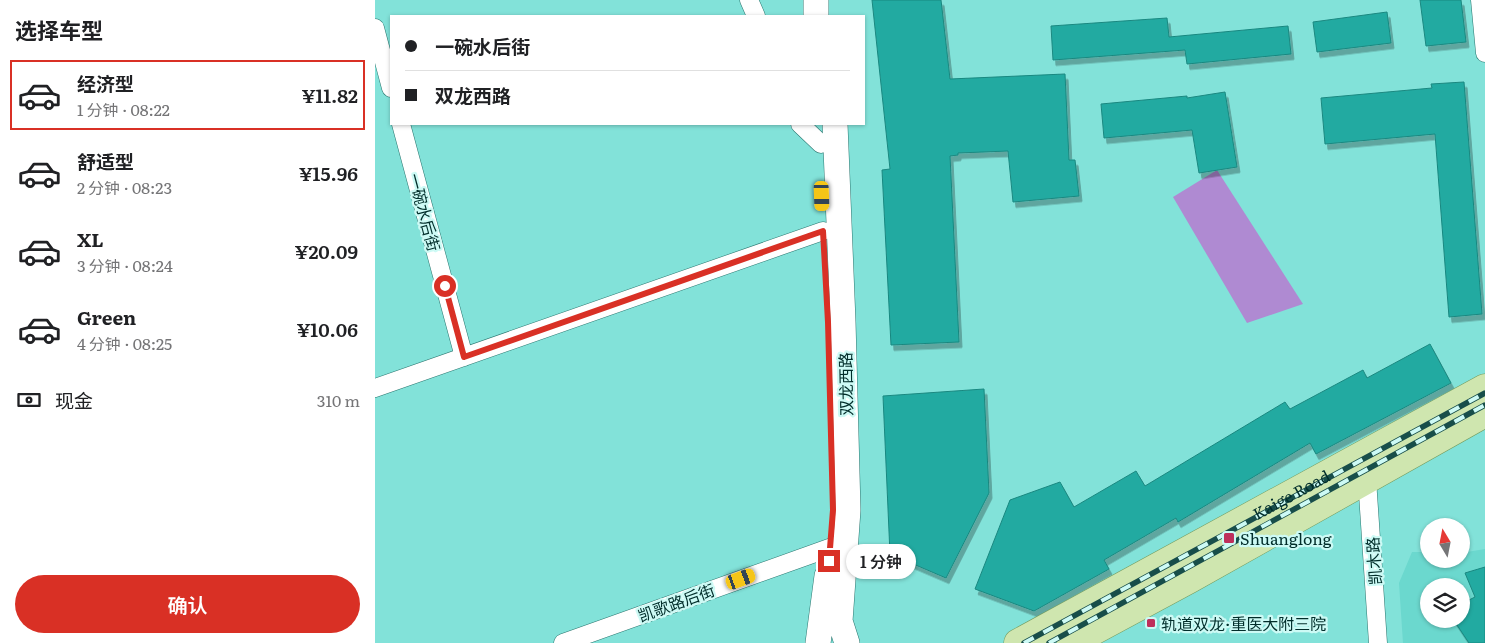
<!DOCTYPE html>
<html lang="zh">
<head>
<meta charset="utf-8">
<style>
  body { margin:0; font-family:Literata,"Noto Sans SC",serif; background:#f6f6f6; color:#202124; height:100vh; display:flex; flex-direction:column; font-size:19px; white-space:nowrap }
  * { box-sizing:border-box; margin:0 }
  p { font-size:16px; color:#757577 }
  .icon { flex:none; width:28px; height:28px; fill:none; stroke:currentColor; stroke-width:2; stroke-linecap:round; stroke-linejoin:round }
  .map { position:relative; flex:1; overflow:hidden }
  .drawer { display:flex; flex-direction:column; background:#fff; width:375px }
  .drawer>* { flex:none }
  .hud { position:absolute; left:15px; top:15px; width:475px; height:110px; border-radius:0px; box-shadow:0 1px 4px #0004; display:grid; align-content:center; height:110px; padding:0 15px; background:#fff }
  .needle { width:32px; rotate:350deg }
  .controls { position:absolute; left:1045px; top:518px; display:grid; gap:10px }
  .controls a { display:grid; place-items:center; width:50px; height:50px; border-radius:50%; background:#fff; box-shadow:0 1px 4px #0004; font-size:25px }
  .end { position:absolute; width:22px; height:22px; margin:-11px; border:6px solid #d93025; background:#fff; box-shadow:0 0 0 2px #fff }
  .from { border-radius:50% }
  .bubble { position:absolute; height:35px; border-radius:18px; background:#fff; box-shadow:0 1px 4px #0004; font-size:16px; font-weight:600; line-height:35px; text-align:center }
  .car { position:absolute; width:15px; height:30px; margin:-15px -8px; border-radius:6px; box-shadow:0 0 4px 1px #0007; background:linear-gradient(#f5c518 24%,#345 0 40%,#f5c518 0 76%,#345 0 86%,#f5c518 0) }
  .hud b { display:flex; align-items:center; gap:18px; height:48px; font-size:19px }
  .hud b+b { border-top:1px solid #e0e0e0 }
  .hud i { width:12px; height:12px; background:#202124 }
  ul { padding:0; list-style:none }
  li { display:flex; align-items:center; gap:15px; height:70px; margin:0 10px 8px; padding:0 5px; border:2px solid transparent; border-radius:0px }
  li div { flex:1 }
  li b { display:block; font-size:19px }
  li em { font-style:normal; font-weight:600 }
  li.selected { border-color:#d93025 }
  li>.icon { width:45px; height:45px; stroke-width:1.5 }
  h2 { padding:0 15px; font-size:22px; line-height:60px }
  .pay { display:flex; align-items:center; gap:12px; height:55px; padding:0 15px; font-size:19px }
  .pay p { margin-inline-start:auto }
  .cta { display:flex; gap:10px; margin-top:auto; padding:10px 15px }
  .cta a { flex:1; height:58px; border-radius:30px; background:#d93025; color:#fff; font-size:20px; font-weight:600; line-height:58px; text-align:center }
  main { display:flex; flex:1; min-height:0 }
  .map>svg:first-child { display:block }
  .built { fill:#6bd8ce; fill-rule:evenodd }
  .green { fill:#af8ad2 }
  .building { fill:#23aaa1; stroke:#1a8880; filter:url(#shadow) }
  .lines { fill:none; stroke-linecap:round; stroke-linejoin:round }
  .street-casing { stroke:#2a766f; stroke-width:19 }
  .secondary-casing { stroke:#2a766f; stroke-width:26 }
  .primary-casing { stroke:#729b5e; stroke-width:29 }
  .street { stroke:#fff; stroke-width:18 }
  .secondary { stroke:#fff; stroke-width:25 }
  .primary { stroke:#cfe6af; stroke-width:28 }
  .rail-casing { stroke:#184e4a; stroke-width:5.5 }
  .rail { stroke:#cdfaf5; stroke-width:4; stroke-dasharray:11; stroke-linecap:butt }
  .route { stroke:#d93025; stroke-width:6 }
  .poi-dot { fill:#be2f5b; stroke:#cdfaf5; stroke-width:2 }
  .labels { text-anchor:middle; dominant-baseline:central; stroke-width:4.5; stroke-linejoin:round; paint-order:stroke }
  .street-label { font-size:16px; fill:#012d2a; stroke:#cdfaf5 }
  .poi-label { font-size:16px; fill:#012d2a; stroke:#cdfaf5; text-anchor:start }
</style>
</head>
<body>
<main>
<section class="drawer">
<h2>选择车型</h2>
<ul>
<li class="selected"><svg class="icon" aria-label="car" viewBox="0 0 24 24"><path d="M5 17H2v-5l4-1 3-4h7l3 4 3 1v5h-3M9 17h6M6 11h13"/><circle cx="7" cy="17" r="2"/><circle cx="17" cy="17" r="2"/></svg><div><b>经济型</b><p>1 分钟 · 08:22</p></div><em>¥11.82</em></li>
<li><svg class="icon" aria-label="car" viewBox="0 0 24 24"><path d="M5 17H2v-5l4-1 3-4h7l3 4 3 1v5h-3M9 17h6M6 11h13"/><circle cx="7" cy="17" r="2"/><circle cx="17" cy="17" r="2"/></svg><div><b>舒适型</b><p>2 分钟 · 08:23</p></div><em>¥15.96</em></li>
<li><svg class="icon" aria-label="car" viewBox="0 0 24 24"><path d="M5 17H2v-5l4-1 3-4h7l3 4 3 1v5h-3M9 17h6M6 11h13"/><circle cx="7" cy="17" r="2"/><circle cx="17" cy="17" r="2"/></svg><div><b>XL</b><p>3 分钟 · 08:24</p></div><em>¥20.09</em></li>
<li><svg class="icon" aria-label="car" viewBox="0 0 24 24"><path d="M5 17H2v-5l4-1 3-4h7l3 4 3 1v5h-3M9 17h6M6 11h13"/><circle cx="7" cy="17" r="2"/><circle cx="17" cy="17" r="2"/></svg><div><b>Green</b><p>4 分钟 · 08:25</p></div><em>¥10.06</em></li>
</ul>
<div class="pay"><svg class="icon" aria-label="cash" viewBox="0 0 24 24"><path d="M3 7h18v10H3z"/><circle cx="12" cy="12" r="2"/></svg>现金<p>310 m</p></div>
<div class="cta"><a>确认</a></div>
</section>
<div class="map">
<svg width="1110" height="643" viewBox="0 0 1110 643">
  <defs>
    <filter id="shadow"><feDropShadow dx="3" dy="5.5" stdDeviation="0" flood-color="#0004"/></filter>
  </defs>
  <rect width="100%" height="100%" fill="#82e2d9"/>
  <path class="built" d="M 1110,549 L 1110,643 L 1028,643 L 1024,583 L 1037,552 L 1054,552 L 1054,559 L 1086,559 L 1086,553 ZM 1054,586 L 1086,586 L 1086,619 L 1054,619 Z"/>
  <path class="green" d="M 842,170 L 928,304 L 872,323 L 798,197 Z"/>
  <path class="building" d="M 497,0 L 566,0 L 575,79 L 690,74 L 694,160 L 700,160 L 704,196 L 638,202 L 633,151 L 583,153 L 583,155 L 575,156 L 584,342 L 516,345 L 507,170 L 515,169 Z
    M 1045,0 L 1086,0 L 1091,42 L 1051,46 Z
    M 1012,12 L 1016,43 L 942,52 L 938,22 Z
    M 792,18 L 794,37 L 913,26 L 916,54 L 812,64 L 810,50 L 678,60 L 676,26 Z
    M 1089,82 L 1107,314 L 1074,317 L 1060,134 L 950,144 L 946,98 L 1057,88 L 1056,84 Z
    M 850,92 L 862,167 L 824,173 L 817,130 L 729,138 L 726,104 L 812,96 L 812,98 Z
    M 1055,344 L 1076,383 L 941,454 L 935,443 L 803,522 L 801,518 L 729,560 L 734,569 L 659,611 L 600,589 L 635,500 L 685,482 L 699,507 L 761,471 L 770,486 L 910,402 L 915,409 L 988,370 L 992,378 Z
    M 609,389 L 614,493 L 571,578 L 515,554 L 508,396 Z
    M 1110,567 L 1110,643 L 1094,643 L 1078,619 L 1086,619 L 1086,604 L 1100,597 L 1090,573 Z"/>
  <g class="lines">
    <defs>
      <path id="street" d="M 374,0 L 381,16
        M 1105,0 L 1110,53
        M 0,28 L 16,88
        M 26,124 L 89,357
        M 425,124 L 446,144
        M 0,388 L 448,231
        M 992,479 L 1003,643
        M 188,643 L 471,542"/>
      <path id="secondary" d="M 441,0 L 441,16
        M 460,124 L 468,321 L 473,510 L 465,621 L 472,643
        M 443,643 L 452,576"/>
      <g id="primary">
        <path id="s1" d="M 643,643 L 1110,388"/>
        <path d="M 696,643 L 815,579 L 1110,413"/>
      </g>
    </defs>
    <use href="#street" class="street-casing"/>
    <use href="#secondary" class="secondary-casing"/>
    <use href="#primary" class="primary-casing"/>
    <use href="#street" class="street"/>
    <use href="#secondary" class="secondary"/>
    <use href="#primary" class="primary"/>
    <defs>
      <path id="rail" d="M 649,643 L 1110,393
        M 674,643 L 1110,405"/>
    </defs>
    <use href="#rail" class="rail-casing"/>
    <use href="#rail" class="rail"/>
  </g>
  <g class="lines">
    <path class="route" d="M 70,286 L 89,357 L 448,231 L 453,322 L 458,510 L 454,561"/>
  </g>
  <g class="poi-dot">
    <rect x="848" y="532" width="12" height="12" rx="2.5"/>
    <rect x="771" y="618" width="10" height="10" rx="2.5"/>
  </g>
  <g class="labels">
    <g class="street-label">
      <text transform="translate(50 212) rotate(75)">一碗水后街</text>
      <text transform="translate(470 384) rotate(-91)">双龙西路</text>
      <text stroke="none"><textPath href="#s1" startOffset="311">Kaige Road</textPath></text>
      <text transform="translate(998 561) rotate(-94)">凯木路</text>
      <text transform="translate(301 602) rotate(-20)">凯歌路后街</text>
    </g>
    <g class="poi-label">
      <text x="865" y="538">Shuanglong</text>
      <text x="786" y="623">轨道双龙·重医大附三院</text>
    </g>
  </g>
</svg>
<div class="controls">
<a><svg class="needle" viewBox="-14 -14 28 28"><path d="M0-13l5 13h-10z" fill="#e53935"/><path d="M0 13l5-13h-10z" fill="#757577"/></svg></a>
<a><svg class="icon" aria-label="layers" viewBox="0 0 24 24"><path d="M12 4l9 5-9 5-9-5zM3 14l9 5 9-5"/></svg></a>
</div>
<i class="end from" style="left:70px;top:286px"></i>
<i class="end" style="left:454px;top:561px"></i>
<div class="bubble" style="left:471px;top:544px;width:70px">1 分钟</div>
<i class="car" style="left:447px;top:196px;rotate:178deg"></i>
<i class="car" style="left:366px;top:579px;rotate:70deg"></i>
<div class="hud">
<b><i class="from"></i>一碗水后街</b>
<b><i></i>双龙西路</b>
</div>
</div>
</main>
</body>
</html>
